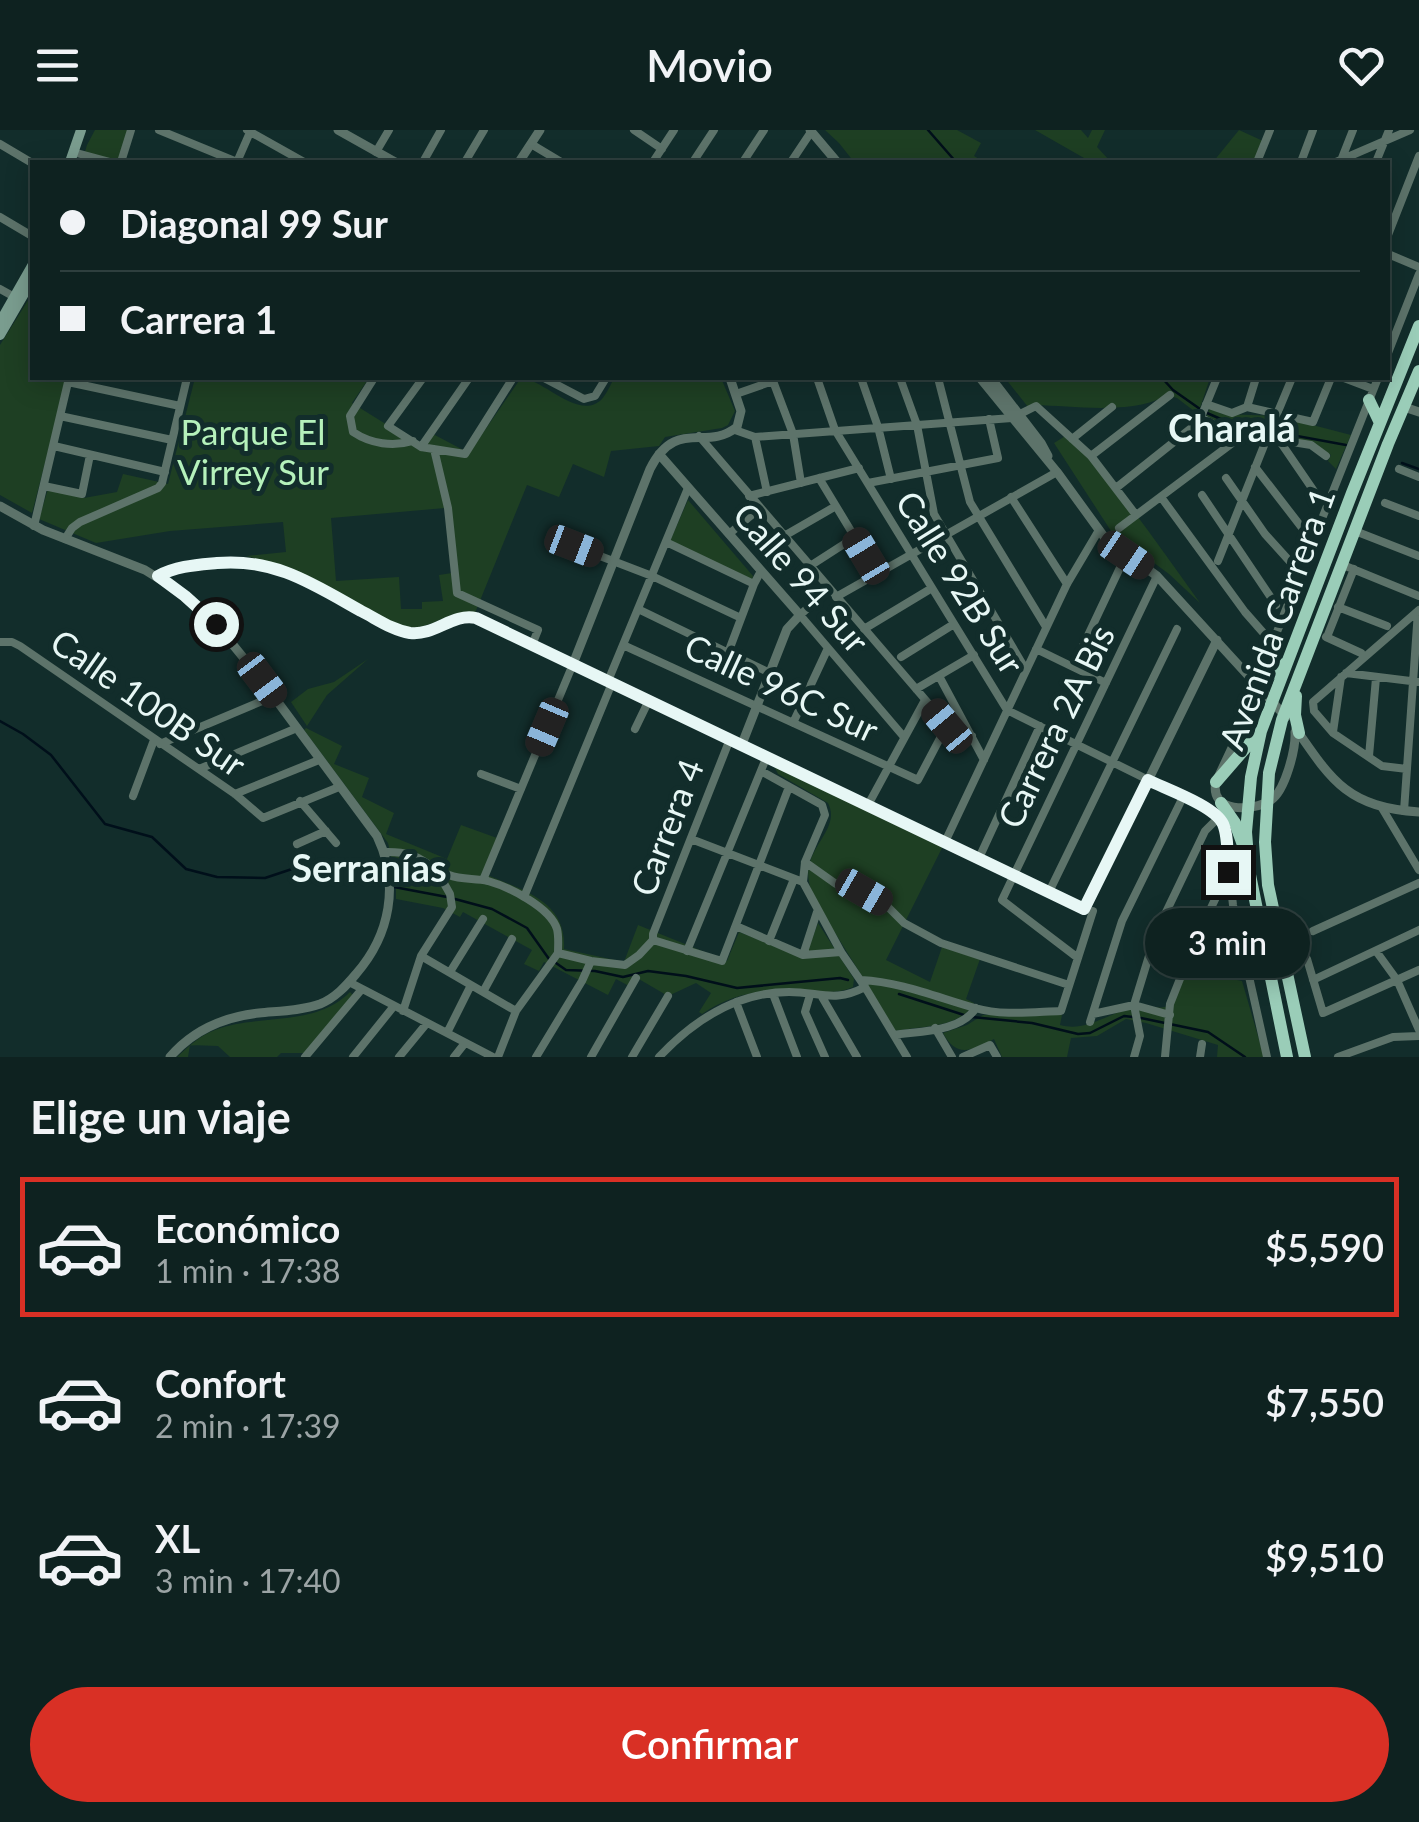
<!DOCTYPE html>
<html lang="es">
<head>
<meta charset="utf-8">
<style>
  body { margin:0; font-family:Lato,sans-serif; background:#1c2f2d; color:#f1f3f6; height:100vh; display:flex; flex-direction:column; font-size:38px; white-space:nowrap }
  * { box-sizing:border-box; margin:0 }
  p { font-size:32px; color:#9ba4a5 }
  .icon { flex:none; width:55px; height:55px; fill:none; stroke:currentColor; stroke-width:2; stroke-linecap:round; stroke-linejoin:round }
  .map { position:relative; height:927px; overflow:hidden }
  .side { display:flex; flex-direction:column; background:#0e2220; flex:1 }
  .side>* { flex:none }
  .hud { position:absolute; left:30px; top:30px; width:1360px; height:220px; border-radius:0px; box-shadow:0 5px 25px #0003,0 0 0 2px #2e3f3e; display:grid; align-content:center; height:220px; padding:0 30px; background:#0e2220 }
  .end { position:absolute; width:45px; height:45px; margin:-22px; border:12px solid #e7f7f5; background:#111; box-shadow:0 0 0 5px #111 }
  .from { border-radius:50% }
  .bubble { position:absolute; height:70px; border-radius:35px; background:#0e2220; box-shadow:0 5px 25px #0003,0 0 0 2px #2e3f3e; font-size:32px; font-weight:600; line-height:70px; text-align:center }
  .car { position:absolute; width:30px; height:60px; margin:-30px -15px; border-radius:12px; box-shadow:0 0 8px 2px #0007; background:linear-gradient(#222 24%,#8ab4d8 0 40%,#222 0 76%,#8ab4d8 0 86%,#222 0) }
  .hud b { display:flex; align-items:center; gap:35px; height:95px; font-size:38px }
  .hud b+b { border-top:2px solid #2e3f3e }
  .hud i { width:25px; height:25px; background:#f1f3f6 }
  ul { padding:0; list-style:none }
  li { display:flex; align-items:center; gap:30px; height:140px; margin:0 20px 15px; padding:0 10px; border:5px solid transparent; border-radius:0px }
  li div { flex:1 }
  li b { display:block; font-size:38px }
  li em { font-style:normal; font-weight:600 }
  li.selected { border-color:#d93025 }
  li>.icon { width:90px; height:90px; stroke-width:1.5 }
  h2 { padding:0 30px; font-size:45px; line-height:120px }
  .action { display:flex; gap:20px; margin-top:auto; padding:20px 30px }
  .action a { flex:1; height:115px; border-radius:60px; background:#d93025; color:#fff; font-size:40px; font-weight:600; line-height:115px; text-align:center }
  header { display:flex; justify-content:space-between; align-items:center; height:130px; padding:0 30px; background:#0e2220; font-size:45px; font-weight:600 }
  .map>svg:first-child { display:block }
  .green { fill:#1e3f23; fill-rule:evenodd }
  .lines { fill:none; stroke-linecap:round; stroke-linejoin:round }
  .stream { stroke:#000f1a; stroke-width:2.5 }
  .minor { stroke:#5d736a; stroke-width:8 }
  .tertiary { stroke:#5d736a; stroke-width:9 }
  .secondary { stroke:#7a9d8f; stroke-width:10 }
  .trunk { stroke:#9acdb8; stroke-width:12 }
  .route { stroke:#e7f7f5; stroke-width:12 }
  .labels { text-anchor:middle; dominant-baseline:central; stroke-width:10; stroke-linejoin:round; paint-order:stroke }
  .park-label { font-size:35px; fill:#b5f1bb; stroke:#122d2b }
  .street-label { font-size:35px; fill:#e7f7f5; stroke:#122d2b }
  .neighbourhood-label { font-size:38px; font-weight:bold; fill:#e7f7f5; stroke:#122d2b }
</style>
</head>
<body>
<header><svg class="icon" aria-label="menu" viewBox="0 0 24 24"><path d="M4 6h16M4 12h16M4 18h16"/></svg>Movio<svg class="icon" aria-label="heart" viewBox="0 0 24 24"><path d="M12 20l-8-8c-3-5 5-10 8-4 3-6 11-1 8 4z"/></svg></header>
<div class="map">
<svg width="1419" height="927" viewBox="0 0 1419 927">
  <rect width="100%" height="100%" fill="#122d2b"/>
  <path class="green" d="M 95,0 L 130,0 L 118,32 L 82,32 L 87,15 Z
    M 825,0 L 957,0 L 981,13 L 974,26 L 984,32 L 854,32 L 839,13 Z
    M 1035,0 L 1081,0 L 1088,8 L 1092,0 L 1105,0 L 1097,17 L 1111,32 L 1091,32 Z
    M 1239,0 L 1263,11 L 1254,32 L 1213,32 Z
    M 32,164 L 32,248 L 67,248 L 32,383 L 0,365 L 0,215 Z
    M 195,248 L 369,248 L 352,273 L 421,316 L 431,303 L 469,323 L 521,248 C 544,249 579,292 602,269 C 607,263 611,254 614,248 L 721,248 L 735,281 L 728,295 L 722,298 L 665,307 L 659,316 L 611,321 L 604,347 L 573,334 L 559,367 L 527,355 L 475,483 C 449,478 431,501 408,497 C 373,491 343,464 312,448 C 291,438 268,432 246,426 L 286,422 L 283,392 L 170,401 L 96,413 L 39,389 L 48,359 L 84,368 L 117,362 L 123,344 L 168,354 ZM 445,378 L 452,443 L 439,445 L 443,471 L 422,472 L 422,479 L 401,479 L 399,447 L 336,451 L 331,388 Z
    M 1005,248 L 1210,248 L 1198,284 L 1177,268 L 1166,265 C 1137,285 1071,276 1036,275 L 1028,277 Z
    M 1210,278 L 1222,284 L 1278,286 L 1351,305 L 1336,339 L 1328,331 L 1331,325 C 1301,302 1270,311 1236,302 C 1226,299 1215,292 1206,287 Z
    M 1067,305 C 1119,355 1158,415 1200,473 L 1169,444 L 1111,401 L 1054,313 Z
    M 688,370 L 753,446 L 752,450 L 670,411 Z
    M 368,529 L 327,565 L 307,596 L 291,572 L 308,559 L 334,552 Z
    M 306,598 L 342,616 L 334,634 L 369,648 L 362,667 L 394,683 L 386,704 L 447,729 L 461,695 L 497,708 L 483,743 C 520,760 567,769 564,819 L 624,832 L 638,795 L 727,831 L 739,802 L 805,828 L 818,793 L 854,849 L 853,857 C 838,864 821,862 804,861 C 765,860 735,861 702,884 L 699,882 L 711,863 L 696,853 L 668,866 L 637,848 L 631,857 L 616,849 L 608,865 L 544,832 L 539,841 L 524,834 L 532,820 L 463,782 L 460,787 L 443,778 L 396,769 L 396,748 L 388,713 L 304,600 Z
    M 773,634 L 943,716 L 886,830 L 930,852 L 942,817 L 980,829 L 966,869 L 974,873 C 961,898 921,896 895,901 C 878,871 860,843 842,814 C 831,795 813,774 809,752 C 802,718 842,700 828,673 L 778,644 Z
    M 1186,840 L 1242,851 L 1264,927 L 1217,927 L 1218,915 L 1146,893 L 1126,889 L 1097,906 L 1071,908 L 1067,927 L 1002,927 L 994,909 C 970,922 956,927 943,903 L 967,895 L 983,885 L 1062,885 L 1060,895 C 1088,903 1111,880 1139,877 C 1151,876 1159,880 1171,875 Z
    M 350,862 L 353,865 L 304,923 L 281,923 L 277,927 L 230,927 L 218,916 L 190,915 L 188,927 L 177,927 C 189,916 199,906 215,900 C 259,883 314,898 350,862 Z"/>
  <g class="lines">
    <path class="stream" d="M 928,0 L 956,32
      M 1162,248 L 1173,260 L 1200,279
      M 1207,283 L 1232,294 L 1346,315
      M 1402,333 L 1419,339
      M 0,591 L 23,604 L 51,625 L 105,694 L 152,707 L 186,739 L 217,747 L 265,748 L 322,729 L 343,741 L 384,755
      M 394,757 L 447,767
      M 455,769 L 492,779 L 527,798 L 549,829
      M 556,833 L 566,840 L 595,841 L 623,847 L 648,841 L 686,846 L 737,858 L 840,848 L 848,850
      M 899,864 L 964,885
      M 972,887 L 1032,893 L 1078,904 L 1090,903 L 1124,886 L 1133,887
      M 1141,888 L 1208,902 L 1245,927"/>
    <path class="minor" d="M 159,0 L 237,32 L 251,0
      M 247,0 L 304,32
      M 634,0 L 662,19
      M 0,14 L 32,33
      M 531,14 L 561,32
      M 73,22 L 110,32
      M 376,22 L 389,0
      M 1342,28 L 1353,0
      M 121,32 L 131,0
      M 423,32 L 441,0
      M 465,32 L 484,0
      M 653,32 L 674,0
      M 693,32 L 714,0
      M 743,32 L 764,0
      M 791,32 L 811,2
      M 1257,32 L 1270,0
      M 1301,32 L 1313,0
      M 1336,32 L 1410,0
      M 1376,32 L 1389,0
      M 0,87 L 32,106
      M 1388,105 L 1419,26
      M 1388,124 L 1419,137
      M 0,159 L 18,169
      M 1388,223 L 1419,144
      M 374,248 L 350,286 L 353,302 C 371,314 393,317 413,311
      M 423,248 L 388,296 L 421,317 L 465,324 L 513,248
      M 544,248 L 584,269 L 595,266 L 606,248
      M 817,248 L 835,300 L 1007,580 L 1211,681 L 1224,697 L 1233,775 L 1267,927
      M 861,248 L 878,297 L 891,349
      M 900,248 L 917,295 L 934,384 L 1026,540
      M 938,248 L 970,372 L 1046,497
      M 1344,248 L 1373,259
      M 68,252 L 180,276
      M 736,264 L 773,251 L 793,304 L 801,353
      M 1206,274 L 1232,283 L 1247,277 L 1313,292 L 1331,248
      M 1247,277 L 1256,248
      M 1277,284 L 1292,248
      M 60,286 L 172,310
      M 1202,288 L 1239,308 L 1267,308 L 1311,315 L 1326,326
      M 735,300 L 755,307 L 1012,288 L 1036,276 L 1091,326 L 1136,385
      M 699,306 L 947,595 L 958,602 L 972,606
      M 755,307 L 767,362
      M 1072,309 L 1112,277
      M 1279,310 L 1318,367
      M 54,316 L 165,342
      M 421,317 L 469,248
      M 434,319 L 448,378 L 457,463 L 538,500 L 532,515
      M 1091,326 L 1170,265
      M 1255,337 L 1306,403
      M 1399,339 L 1419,347
      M 819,348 L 877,444
      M 1226,348 L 1265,404 L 1293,435
      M 868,353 L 998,328 L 989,289
      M 44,356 L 82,364 L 90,325
      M 1116,358 L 1199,292 L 1217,248
      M 1202,365 L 1276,475
      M 749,366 L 859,338
      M 1011,367 L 1067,454
      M 1161,367 L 1245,482 L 1267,507
      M 1385,373 L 1419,386
      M 34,396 L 69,248
      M 1119,398 L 1239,308
      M 1355,401 L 1419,426
      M 729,404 L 760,378
      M 784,406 L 836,376
      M 65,409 L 72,398 L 80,392 L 158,358 L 162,353 L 187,248
      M 666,412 L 754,454
      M 574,416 L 652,446 L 741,488
      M 1218,431 L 1267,308
      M 1343,435 L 1419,466
      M 810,436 L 855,407
      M 829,459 L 800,485 L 904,607
      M 836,467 L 1057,342
      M 1338,477 L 1387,496
      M 638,479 L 770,543
      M 864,499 L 932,458
      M 1326,507 L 1361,523
      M 1327,507 L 1354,439
      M 0,512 L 12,512 L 20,516 L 235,664 L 263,688 L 339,657
      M 623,515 L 918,650 L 947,595
      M 1036,519 L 1106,553
      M 728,523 L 754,454 L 761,441
      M 901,527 L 954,494
      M 1073,537 L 1126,425
      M 1346,543 L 1419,552
      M 939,546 L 984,630
      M 1253,548 L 1265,532 L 1378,248
      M 608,551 L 688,358
      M 916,559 L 974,525
      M 793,593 L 828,518
      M 635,599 L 649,570
      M 1333,602 L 1341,547
      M 730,609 L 653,804 L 653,810 L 722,831 L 789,657
      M 160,614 L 274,566
      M 1369,626 L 1376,548
      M 199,639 L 297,598
      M 1407,639 L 1382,636 L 1333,603 L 1314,581 L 1313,572 L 1419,480
      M 761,641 L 822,675 L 825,685 L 805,732 L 803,752 L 841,822 L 865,857 L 907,927
      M 481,644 L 521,659
      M 235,664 L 319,630
      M 133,666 L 154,610
      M 300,671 L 336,713
      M 868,675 L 925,570
      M 1382,678 L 1419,740
      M 1404,681 L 1418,481
      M 691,709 L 803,752
      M 945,712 L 1067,454 L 1099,400
      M 297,714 L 326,701
      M 384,722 C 421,721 420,733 449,745 C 461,750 475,748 488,751 C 509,757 550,777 557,799 C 559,807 558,815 558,823 L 516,881 L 498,927
      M 979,728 L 1040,596
      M 805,732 L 836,754 L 864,762 L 884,773 L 904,793 L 941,813 L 1069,855
      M 483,750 L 573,534
      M 1049,762 L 1177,499
      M 524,767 L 612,553
      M 736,796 L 803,825 L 841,822
      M 1313,801 L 1419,753
      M 769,811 L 794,749
      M 687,821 L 767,626
      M 1376,821 L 1397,850 L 1419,900
      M 558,823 L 591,831 L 625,835 L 639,825 L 653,810
      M 803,825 L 817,782
      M 421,826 L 516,881
      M 1078,828 L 1002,770 L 1157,446
      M 1307,829 L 1323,883 L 1419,840
      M 1185,836 L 1213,842
      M 450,842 L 483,789
      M 861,850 C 901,852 936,867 975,878 C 1003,886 1032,882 1061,881 L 1093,781
      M 1313,850 L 1419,800
      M 349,852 L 493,927
      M 483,862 L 512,809
      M 773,864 L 797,927
      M 810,865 L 805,882 L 825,927
      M 822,867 L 857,927
      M 736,872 L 757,927
      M 403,881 L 421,826 L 452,777 L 450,764 L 437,741
      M 1093,884 L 1134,875 L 1170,885
      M 1090,892 L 1122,791 L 1183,667
      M 935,898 L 952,927
      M 447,903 L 471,855
      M 894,905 C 921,901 960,902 976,878
      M 305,927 L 362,859
      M 353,927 L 394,876
      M 399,927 L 427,893
      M 454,927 L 465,913
      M 536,927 L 582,851 L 591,831
      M 591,927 L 636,848
      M 632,927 L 668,866
      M 659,927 C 693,891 737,862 789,862 C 820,862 835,873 865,857
      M 963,927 L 990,915 L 997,927
      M 1134,927 L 1140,906 L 1134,875 L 1156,803 L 1205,701 L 1220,686
      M 1165,927 L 1170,874 L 1193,816 L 1227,744
      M 1200,927 L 1202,914
      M 1338,927 L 1393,907 L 1419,906"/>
    <path class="tertiary" d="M 338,0 L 395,32
      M 810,0 L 837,32
      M 519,32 L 540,0
      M 980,248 L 1057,342 L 1105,408 L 1157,446 L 1286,587
      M 991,248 L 1041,313 L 1048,326
      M 1404,277 L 1419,282
      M 659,324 L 800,485 L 787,499 L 742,614
      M 0,376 L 43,400 L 145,440 L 185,465 L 216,494 L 260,548 L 377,706 C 400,754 390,805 356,844 C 346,856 335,868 320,874 C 300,881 279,881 259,883 C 223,887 193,900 170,927
      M 158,446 C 177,436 196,435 217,433 C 275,428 313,454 361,480 C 377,489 392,500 410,502 C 435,506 453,482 476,488 L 1085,779 L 1217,510
      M 573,534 L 650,339 C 676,287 706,322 737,297 L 741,281 L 730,248
      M 1253,552 L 1255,561 L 1254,571 L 1216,652 C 1209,683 1252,682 1271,670 C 1285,661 1296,619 1295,602
      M 1296,599 C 1333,653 1349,677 1419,682"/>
    <path class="secondary" d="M 70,32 L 81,0
      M 0,192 L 32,136
      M 0,205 L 32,150"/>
    <path class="trunk" d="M 1369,270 L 1380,293
      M 1252,549 L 1268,546 L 1284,534
      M 1296,566 L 1295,585 L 1299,603
      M 1216,652 L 1256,606
      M 1221,673 L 1235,693 L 1243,715
      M 1287,927 L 1249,740 L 1246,702 L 1251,647 L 1261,601 L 1352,363 L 1419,196
      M 1305,927 L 1268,755 L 1265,712 L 1269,643 L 1282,590 L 1388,314 L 1419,241"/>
  </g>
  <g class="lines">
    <path class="route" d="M 216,494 L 185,466 L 158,446 C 177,436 196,435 217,433 C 275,428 313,454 361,481 C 377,489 392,500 410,503 C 435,506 452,483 476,488 L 1084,779 L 1148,650 C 1166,659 1215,676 1223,694 C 1229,708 1227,728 1228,742"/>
  </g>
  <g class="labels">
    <g class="park-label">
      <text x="253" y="301">Parque El<tspan x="253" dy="40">Virrey Sur</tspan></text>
    </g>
    <g class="street-label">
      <text transform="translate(802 447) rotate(49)">Calle 94 Sur</text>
      <text transform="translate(961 452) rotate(58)">Calle 92B Sur</text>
      <text transform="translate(1276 488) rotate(-70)">Avenida Carrera 1</text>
      <text transform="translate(782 557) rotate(25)">Calle 96C Sur</text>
      <text transform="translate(149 572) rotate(35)">Calle 100B Sur</text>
      <text transform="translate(1055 596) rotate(-64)">Carrera 2A Bis</text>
      <text transform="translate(666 697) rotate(-69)">Carrera 4</text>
    </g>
    <g class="neighbourhood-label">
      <text x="1232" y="297">Charalá</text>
      <text x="369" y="737">Serranías</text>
    </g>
  </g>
</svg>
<i class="end from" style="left:216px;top:494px"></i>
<i class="end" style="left:1228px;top:742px"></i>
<div class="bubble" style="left:1145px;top:778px;width:165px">3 min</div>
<i class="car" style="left:574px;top:416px;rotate:111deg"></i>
<i class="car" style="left:1126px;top:425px;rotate:124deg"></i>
<i class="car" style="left:866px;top:426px;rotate:329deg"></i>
<i class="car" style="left:262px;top:550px;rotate:143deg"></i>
<i class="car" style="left:947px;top:596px;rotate:320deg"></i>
<i class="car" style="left:547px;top:597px;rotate:203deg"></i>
<i class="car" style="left:864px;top:762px;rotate:120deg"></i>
<div class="hud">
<b><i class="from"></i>Diagonal 99 Sur</b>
<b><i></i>Carrera 1</b>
</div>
</div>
<section class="side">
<h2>Elige un viaje</h2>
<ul>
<li class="selected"><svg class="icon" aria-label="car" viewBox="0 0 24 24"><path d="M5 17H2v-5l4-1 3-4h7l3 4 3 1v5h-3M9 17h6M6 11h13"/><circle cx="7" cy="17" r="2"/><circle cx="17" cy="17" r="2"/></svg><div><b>Económico</b><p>1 min · 17:38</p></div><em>$5,590</em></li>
<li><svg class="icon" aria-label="car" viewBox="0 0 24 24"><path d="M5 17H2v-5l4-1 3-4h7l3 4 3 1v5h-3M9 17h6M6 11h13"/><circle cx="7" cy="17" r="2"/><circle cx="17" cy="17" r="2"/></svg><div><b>Confort</b><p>2 min · 17:39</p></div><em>$7,550</em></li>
<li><svg class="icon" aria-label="car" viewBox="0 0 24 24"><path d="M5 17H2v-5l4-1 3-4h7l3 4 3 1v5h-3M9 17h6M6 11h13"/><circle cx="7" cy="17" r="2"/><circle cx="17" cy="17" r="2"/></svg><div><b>XL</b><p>3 min · 17:40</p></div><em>$9,510</em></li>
</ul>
<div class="action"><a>Confirmar</a></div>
</section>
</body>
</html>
